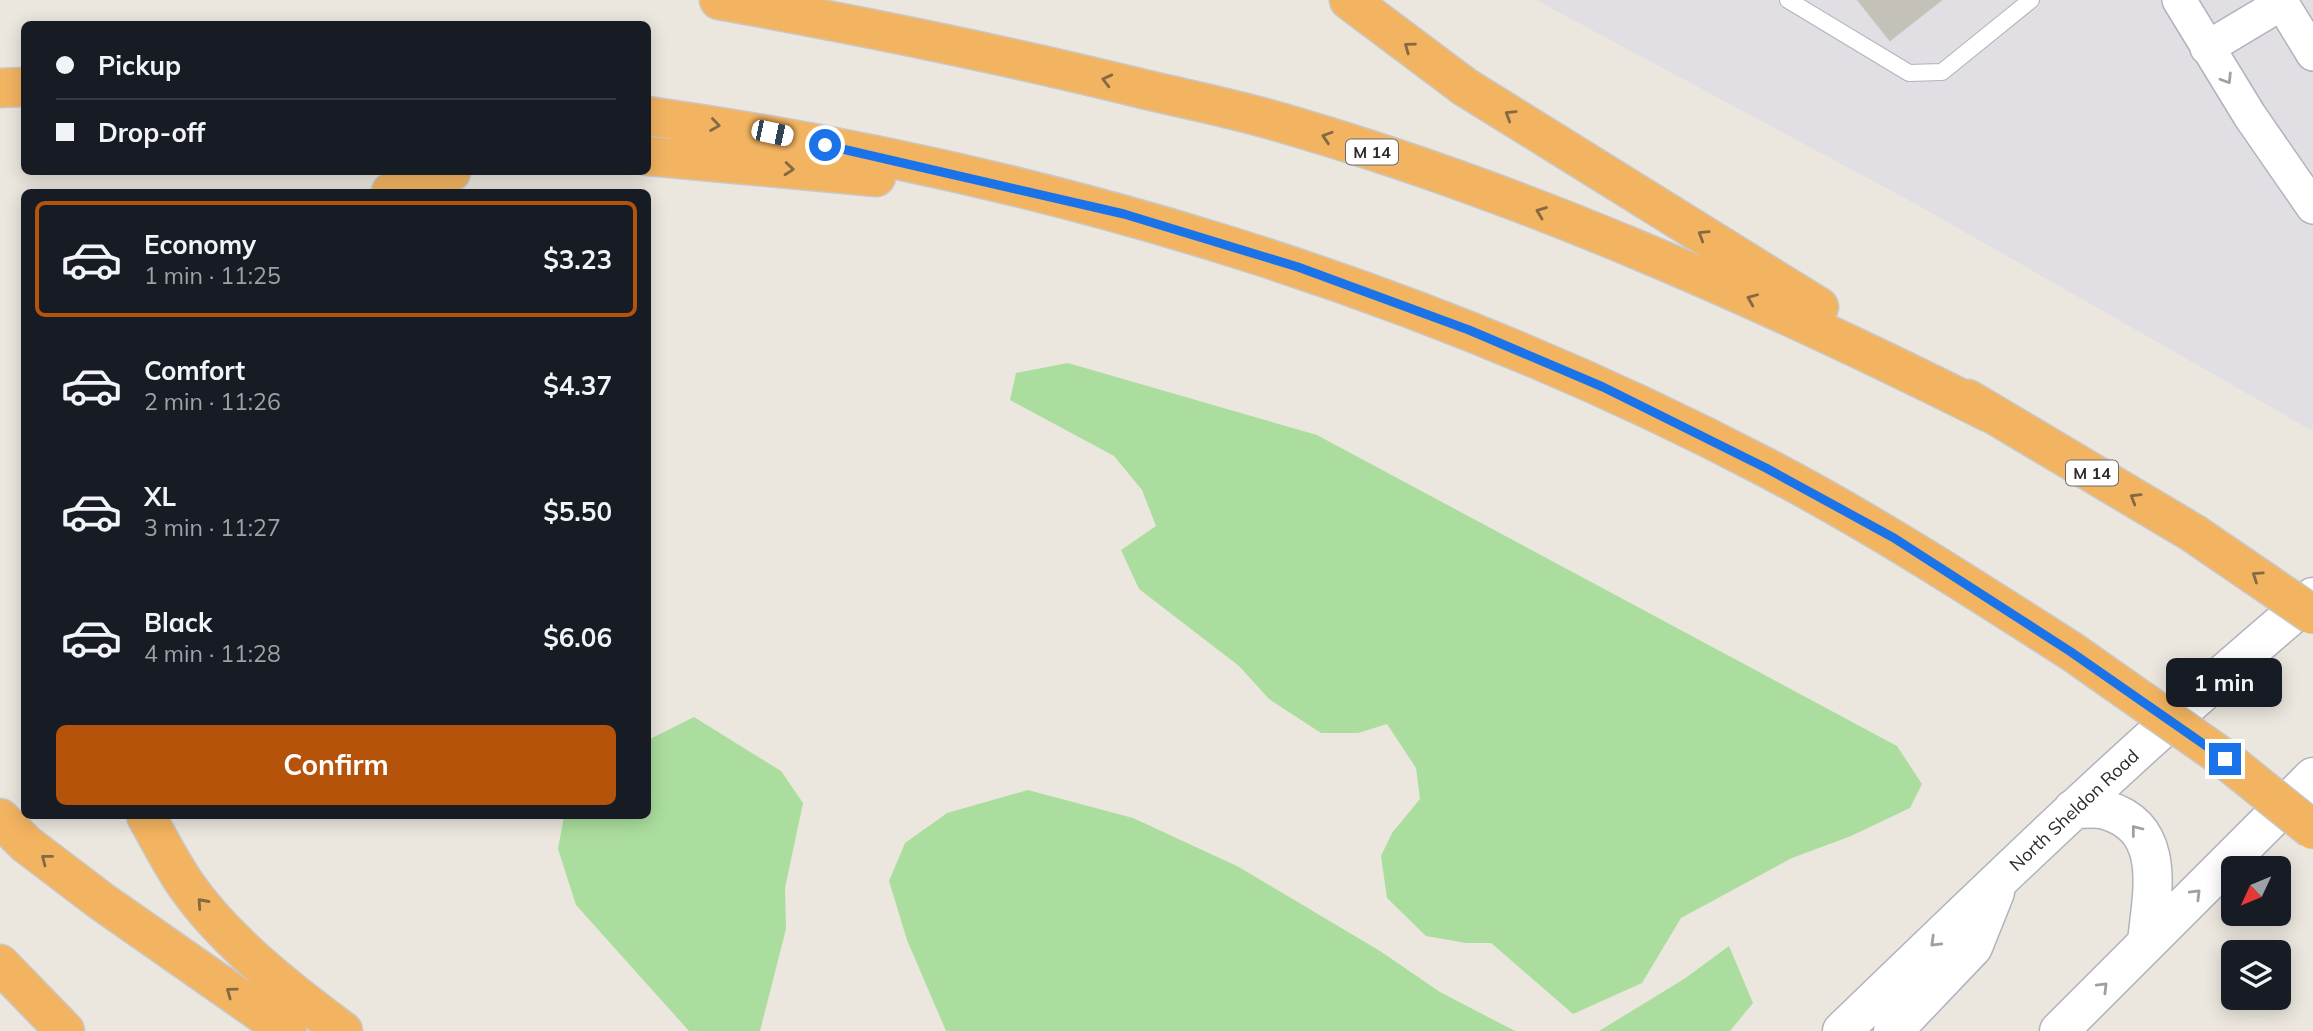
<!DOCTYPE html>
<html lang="en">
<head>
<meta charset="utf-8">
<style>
  body { margin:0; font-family:Mulish,sans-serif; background:#20242c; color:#f1f3f6; height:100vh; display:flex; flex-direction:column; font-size:26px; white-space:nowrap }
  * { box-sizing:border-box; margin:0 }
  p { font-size:23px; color:#9ea1a6 }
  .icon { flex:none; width:38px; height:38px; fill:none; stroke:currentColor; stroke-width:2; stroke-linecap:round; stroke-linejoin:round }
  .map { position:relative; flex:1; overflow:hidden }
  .drawer { position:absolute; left:21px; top:189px; width:630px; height:630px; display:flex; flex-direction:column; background:#171b24; border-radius:10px; box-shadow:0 4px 18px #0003 }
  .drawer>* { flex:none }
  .top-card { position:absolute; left:21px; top:21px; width:630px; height:154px; border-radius:10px; box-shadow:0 4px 18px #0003; display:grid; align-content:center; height:154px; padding:0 35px; background:#171b24 }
  .needle { width:46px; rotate:226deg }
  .controls { position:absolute; left:2221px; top:856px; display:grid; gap:14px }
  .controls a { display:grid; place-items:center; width:70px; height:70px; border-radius:10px; background:#171b24; box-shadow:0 4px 18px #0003; font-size:35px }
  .end { position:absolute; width:32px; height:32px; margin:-16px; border:9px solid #1a73e8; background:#fff; box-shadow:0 0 0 4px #fff }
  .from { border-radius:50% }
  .bubble { position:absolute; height:49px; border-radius:10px; background:#171b24; box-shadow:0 4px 18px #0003; font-size:23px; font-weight:700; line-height:49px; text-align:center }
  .car { position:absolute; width:21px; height:42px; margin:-21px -10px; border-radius:9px; box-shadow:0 0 5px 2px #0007; background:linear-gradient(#fff 24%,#345 0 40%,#fff 0 76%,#345 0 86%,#fff 0) }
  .top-card b { display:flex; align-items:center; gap:24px; height:66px; font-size:26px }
  .top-card b+b { border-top:2px solid #363941 }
  .top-card i { width:18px; height:18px; background:#f1f3f6 }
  ul { padding:12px 0 0; list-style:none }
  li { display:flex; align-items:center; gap:21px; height:116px; margin:0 14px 10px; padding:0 21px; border:4px solid transparent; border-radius:10px }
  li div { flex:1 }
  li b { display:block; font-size:26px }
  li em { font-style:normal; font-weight:700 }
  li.selected { border-color:#b45309 }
  li>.icon { width:63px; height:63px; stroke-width:1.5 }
  .cta { display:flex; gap:14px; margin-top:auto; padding:14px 35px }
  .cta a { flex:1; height:80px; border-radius:10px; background:#b45309; color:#fff; font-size:28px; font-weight:700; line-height:80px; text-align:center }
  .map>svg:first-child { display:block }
  .industrial { fill:#e1dee4 }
  .green { fill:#abde9e }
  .building { fill:#c4c1b9; stroke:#c7c3b7; stroke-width:2 }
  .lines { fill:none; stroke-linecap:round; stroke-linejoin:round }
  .service-casing { stroke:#b1b2bd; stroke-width:18 }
  .minor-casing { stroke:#b1b2bd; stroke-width:36 }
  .secondary-casing { stroke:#b1b2bd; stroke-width:41 }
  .motorway-casing { stroke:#c8c8c8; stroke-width:41 }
  .service { stroke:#fff; stroke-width:16 }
  .minor { stroke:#fff; stroke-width:33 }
  .secondary { stroke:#fff; stroke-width:38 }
  .motorway { stroke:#f3b461; stroke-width:38 }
  .motorway-bridge-casing { stroke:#c8c8c8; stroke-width:41; stroke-linecap:butt }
  .motorway-bridge { stroke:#f3b461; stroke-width:38 }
  .oneway { stroke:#856943 }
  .oneway2 { stroke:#a0a0a0 }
  .route { stroke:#1a73e8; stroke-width:9 }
  .labels { text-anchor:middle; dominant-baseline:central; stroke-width:7; stroke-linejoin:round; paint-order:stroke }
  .shield { fill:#fff; stroke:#6b6b6b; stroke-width:2 }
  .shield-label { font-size:16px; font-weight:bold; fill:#2b2b2b }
  .street-label { font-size:18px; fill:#2b2b2b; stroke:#fff }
</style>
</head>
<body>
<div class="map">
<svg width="2313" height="1031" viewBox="0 0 2313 1031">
  <rect width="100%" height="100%" fill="#ebe7de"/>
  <path class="industrial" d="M 1536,0 L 2313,0 L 2313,429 L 2311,430 L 1914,203 Z"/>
  <path class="green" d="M 1068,363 L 1317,435 L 1897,746 L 1922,784 L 1910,808 L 1851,836 L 1792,858 L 1681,918 L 1642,983 L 1573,1014 L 1491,943 L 1466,943 L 1426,936 L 1387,898 L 1381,856 L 1392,833 L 1420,799 L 1416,768 L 1387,724 L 1358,733 L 1321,733 L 1269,699 L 1239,666 L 1139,589 L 1121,550 L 1156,526 L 1142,490 L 1114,456 L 1010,400 L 1016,373 Z
    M 694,717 L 781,771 L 803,803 L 785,888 L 786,929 L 760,1031 L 689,1031 L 576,905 L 558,849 L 564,816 L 648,816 L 648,740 Z
    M 1028,790 L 1133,818 L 1237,866 L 1380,951 L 1440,992 L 1515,1031 L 946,1031 L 907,940 L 889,881 L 905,843 L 947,813 Z
    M 1729,946 L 1753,1003 L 1730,1031 L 1599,1031 L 1684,979 Z"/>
  <path class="building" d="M 1858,0 L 1941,0 L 1890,40 Z"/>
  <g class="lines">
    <defs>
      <path id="service" d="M 1788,0 L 1909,73 L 1942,72 L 2031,0"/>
      <path id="minor" d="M 2179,0 L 2250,116 L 2313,207
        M 2280,0 L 2313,54
        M 2207,48 L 2282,3"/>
      <path id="secondary" d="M 2073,809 C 2083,809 2096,807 2106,810 C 2168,829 2152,892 2147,942
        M 1842,1031 C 1996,882 2149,734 2313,597
        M 1893,1031 L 1973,947 L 1995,892
        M 2059,1031 L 2313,777"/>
      <path id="motorway" d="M 719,0 C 858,25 997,53 1135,87 C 1180,98 1227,107 1272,120 C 1521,191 1760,298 1990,413
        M 1349,0 L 1465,87 L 1819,307
        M 0,88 L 24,87
        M 648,116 C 1037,171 1418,285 1767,468 C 1872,523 1971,587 2071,651
        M 648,156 L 876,177
        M 391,192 L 451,172
        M 1968,399 L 2193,533
        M 146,816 C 159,839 171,863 186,885 C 225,941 289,991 343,1031
        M 0,818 L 26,844 L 101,901 L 287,1031
        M 0,964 L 65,1031"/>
    </defs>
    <use href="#service" class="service-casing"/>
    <use href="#minor" class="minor-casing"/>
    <use href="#secondary" class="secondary-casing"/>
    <use href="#motorway" class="motorway-casing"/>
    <use href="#service" class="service"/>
    <use href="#minor" class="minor"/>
    <use href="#secondary" class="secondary"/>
    <use href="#motorway" class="motorway"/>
    <defs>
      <path id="motorway-bridge" d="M 2193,533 L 2313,615
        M 2071,651 L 2225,759 L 2313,830"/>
    </defs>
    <use href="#motorway-bridge" class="motorway-bridge-casing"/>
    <use href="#motorway-bridge" class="motorway-bridge"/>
  </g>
  <defs><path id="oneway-chevron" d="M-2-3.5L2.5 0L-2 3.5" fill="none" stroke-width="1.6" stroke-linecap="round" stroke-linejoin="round" transform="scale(1.75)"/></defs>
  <g class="oneway">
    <use href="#oneway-chevron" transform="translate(1409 47) rotate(-144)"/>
    <use href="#oneway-chevron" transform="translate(1107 80) rotate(-166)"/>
    <use href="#oneway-chevron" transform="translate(1510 115) rotate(-148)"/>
    <use href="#oneway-chevron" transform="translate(715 125) rotate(8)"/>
    <use href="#oneway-chevron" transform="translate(1327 137) rotate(-162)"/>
    <use href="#oneway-chevron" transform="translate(789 169) rotate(5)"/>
    <use href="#oneway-chevron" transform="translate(1541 212) rotate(-159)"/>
    <use href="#oneway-chevron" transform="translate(1703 235) rotate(-148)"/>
    <use href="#oneway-chevron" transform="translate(1752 299) rotate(-157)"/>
    <use href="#oneway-chevron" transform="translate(2135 498) rotate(-149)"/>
    <use href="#oneway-chevron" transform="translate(2257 576) rotate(-146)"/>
    <use href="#oneway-chevron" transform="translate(46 859) rotate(-142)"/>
    <use href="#oneway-chevron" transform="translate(202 903) rotate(-132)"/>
    <use href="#oneway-chevron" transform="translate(231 992) rotate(-144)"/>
  </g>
  <g class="oneway2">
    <use href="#oneway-chevron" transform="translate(2227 79) rotate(58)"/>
    <use href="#oneway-chevron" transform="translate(2136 830) rotate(-128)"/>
    <use href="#oneway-chevron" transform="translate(2196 894) rotate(-45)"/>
    <use href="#oneway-chevron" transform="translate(1935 942) rotate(136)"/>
    <use href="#oneway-chevron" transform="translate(2103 987) rotate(-45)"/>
  </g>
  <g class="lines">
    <path class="route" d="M 825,145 L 1124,214 L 1298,267 L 1469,330 L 1603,387 L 1766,468 L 1894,538 L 2071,652 L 2225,759"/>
  </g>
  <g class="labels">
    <g class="shield">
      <rect x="1346" y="139.5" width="52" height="25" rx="5"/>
      <rect x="2066" y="460.5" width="52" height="25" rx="5"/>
    </g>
    <g class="shield-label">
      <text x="1372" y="152">M 14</text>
      <text x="2092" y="473">M 14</text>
    </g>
    <g class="street-label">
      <text transform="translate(2074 810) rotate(-43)">North Sheldon Road</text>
    </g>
  </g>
</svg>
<div class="controls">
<a><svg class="needle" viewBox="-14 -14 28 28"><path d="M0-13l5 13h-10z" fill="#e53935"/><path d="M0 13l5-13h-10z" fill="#9ea1a6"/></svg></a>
<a><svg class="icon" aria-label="layers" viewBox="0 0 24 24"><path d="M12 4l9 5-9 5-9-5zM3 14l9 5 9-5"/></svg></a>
</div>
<i class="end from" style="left:825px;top:145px"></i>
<i class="end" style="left:2225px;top:759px"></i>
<div class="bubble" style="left:2166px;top:658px;width:116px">1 min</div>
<i class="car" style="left:772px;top:133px;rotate:102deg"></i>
<div class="top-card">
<b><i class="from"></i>Pickup</b>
<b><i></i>Drop-off</b>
</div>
<section class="drawer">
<ul>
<li class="selected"><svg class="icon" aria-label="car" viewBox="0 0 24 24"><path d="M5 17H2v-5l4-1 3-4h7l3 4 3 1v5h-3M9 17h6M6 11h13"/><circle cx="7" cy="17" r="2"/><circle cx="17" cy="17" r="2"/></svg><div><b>Economy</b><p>1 min · 11:25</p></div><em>$3.23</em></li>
<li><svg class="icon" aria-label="car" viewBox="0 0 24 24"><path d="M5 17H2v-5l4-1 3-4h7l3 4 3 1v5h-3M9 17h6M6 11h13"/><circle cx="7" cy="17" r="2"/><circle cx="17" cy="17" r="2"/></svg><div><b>Comfort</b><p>2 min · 11:26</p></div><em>$4.37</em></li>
<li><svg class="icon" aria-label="car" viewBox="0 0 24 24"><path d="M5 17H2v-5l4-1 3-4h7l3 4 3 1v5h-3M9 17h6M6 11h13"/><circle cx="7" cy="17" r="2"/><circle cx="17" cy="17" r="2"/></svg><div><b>XL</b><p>3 min · 11:27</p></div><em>$5.50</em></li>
<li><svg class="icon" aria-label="car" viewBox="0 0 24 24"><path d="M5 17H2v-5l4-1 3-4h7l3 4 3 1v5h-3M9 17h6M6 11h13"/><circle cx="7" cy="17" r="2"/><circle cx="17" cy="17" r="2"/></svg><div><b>Black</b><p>4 min · 11:28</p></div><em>$6.06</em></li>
</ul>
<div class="cta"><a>Confirm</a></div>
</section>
</div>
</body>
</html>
